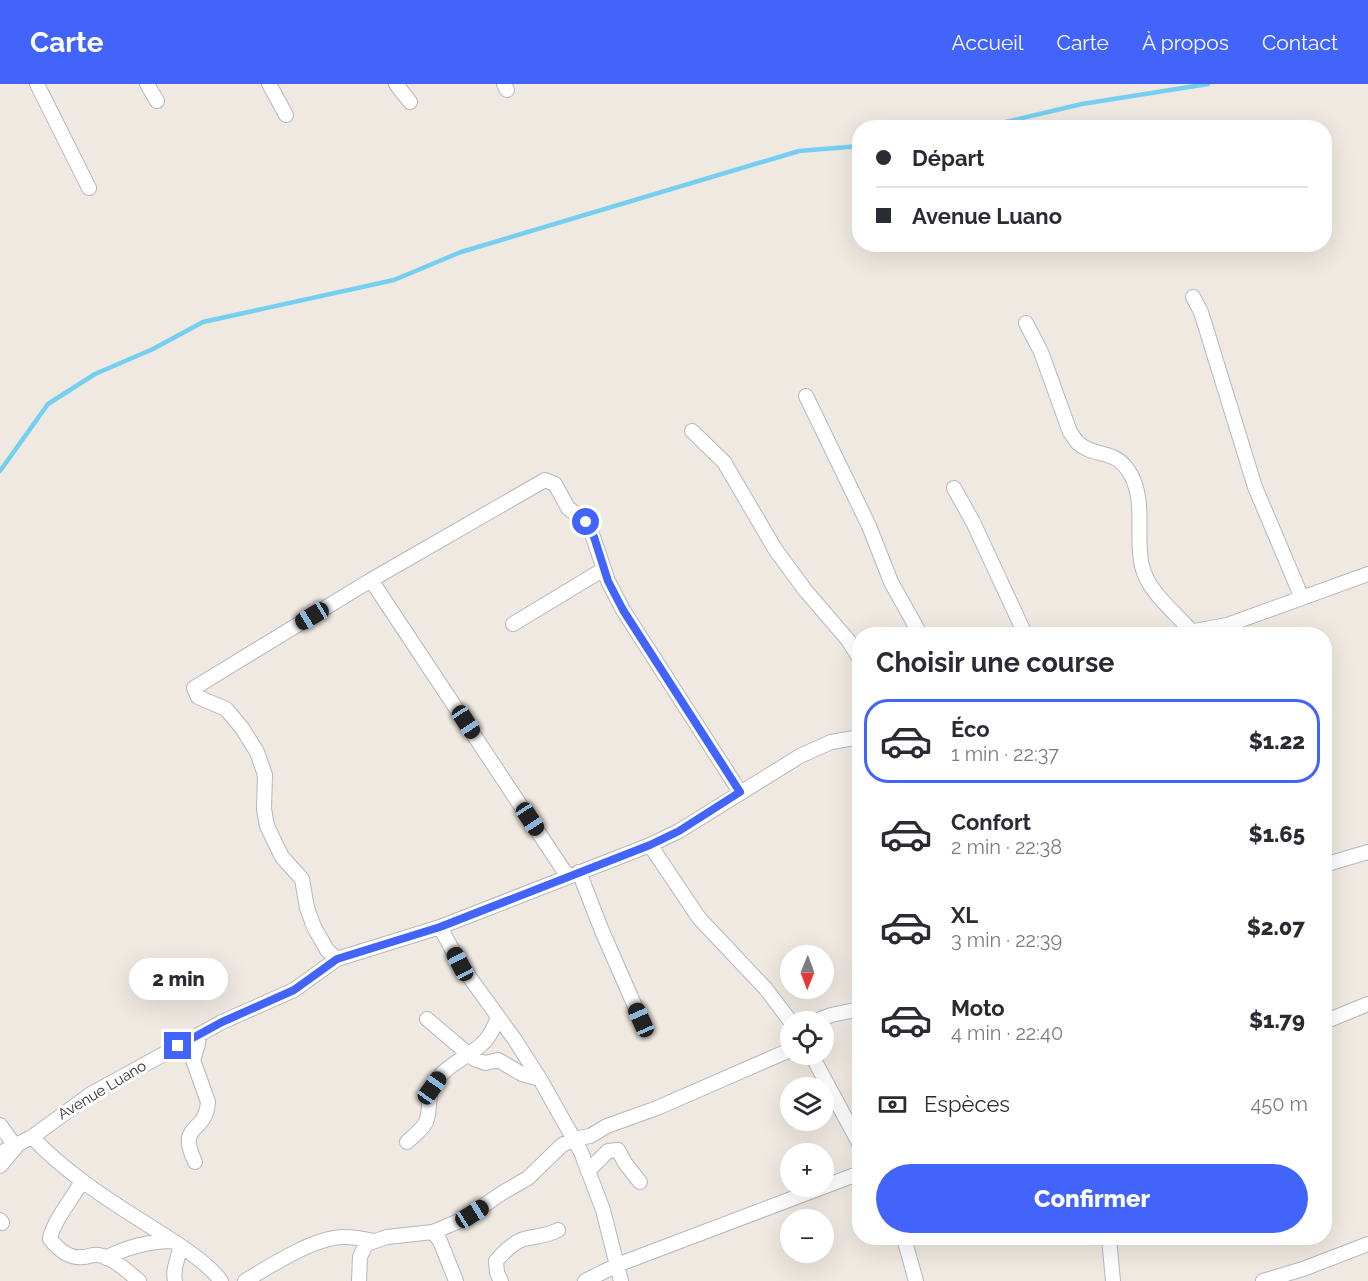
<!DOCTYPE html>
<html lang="fr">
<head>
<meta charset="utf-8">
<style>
  body { margin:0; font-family:Raleway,sans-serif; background:#f2f2f3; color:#2b2b33; height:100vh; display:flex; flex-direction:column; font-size:22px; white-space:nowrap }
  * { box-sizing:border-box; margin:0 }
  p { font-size:20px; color:#7c7c81 }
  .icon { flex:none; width:33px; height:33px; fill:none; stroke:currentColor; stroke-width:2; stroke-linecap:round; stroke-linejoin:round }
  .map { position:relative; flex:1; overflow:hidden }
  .sheet { position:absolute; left:852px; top:543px; width:480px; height:618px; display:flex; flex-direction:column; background:#fff; border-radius:24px; box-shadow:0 6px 24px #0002 }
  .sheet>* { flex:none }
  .top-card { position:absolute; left:852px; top:36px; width:480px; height:132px; border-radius:24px; box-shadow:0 6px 24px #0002; display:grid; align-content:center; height:132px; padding:0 24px; background:#fff }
  .needle { width:39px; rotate:181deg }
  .controls { position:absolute; left:780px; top:861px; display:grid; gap:12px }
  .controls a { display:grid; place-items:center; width:54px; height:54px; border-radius:50%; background:#fff; box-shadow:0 6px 24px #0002; font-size:30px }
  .end { position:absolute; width:27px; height:27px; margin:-14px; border:8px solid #4264fb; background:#fff; box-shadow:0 0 0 3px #fff }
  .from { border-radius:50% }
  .bubble { position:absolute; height:42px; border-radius:21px; background:#fff; box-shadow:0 6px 24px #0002; font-size:20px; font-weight:800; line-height:42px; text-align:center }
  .car { position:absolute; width:18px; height:36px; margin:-18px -9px; border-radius:8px; box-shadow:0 0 4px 2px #0007; background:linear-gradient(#222 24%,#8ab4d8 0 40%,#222 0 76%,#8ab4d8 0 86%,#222 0) }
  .top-card b { display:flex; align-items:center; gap:21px; height:57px; font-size:22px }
  .top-card b+b { border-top:2px solid #e1e1e2 }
  .top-card i { width:15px; height:15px; background:#2b2b33 }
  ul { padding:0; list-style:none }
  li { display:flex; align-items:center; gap:18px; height:84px; margin:0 12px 9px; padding:0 12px; border:3px solid transparent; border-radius:24px }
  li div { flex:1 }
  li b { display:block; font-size:22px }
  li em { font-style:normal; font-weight:800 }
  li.active { border-color:#4264fb }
  li>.icon { width:54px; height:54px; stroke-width:1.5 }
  h2 { padding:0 24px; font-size:27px; line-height:72px }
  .pay { display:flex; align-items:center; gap:15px; height:66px; padding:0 24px; font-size:22px }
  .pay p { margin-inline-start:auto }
  .action { display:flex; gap:12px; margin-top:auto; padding:12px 24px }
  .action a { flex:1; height:69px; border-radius:36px; background:#4264fb; color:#fff; font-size:24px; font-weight:800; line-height:69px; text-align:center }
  header { display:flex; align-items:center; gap:36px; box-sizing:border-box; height:84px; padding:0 30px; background:#4264fb; color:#fff }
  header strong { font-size:28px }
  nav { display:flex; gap:33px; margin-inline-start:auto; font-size:21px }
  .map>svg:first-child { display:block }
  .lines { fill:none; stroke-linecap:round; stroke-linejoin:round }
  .stream { stroke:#75cff0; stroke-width:4.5 }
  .street-casing { stroke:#b4b7c1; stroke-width:16 }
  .street { stroke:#fff; stroke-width:14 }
  .route { stroke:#4264fb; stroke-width:8 }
  .labels { text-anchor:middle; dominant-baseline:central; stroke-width:6; stroke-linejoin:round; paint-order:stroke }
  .street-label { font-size:15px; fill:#2e2e2e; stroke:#fff }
</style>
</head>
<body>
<header>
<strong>Carte</strong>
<nav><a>Accueil</a><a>Carte</a><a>À propos</a><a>Contact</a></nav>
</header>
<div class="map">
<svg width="1368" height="1197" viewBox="0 0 1368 1197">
  <rect width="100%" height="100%" fill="#efe9e1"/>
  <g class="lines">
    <path class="stream" d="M 980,44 L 1082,20 L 1208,0
      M 0,387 L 48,320 L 95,290 L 153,265 L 203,238 L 394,196 L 461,168 L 799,67 L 860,62"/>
    <defs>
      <path id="street" d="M 37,0 L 89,104
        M 147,0 L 157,17
        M 269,0 L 286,31
        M 396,0 L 410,18
        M 504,0 L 507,6
        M 1193,213 L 1201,228 L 1255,403 L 1302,514
        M 1026,239 L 1041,268 L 1070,348 C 1073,352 1075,356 1078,359 C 1096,375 1116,363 1131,391 C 1146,419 1135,453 1142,482 C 1148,508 1175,528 1191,547
        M 806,312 L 869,442 L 891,498 L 920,550
        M 692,347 L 724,378 L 775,465 L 805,506 L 848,556 L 860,575
        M 954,404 L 973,438 L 1025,550
        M 371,496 L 568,793
        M 513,540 L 604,485
        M 1178,550 L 1227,541 L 1368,490
        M 650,761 L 699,834 L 766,905 L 791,938
        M 1324,781 L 1368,768
        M 579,788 L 602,847 L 641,936
        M 440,843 L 460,880 L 515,956 L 540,995 L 581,1068 L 603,1126 L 621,1197
        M 337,875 L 327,866 L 314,843 L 307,824 L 302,795 L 282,773 L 267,742 L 264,725 L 265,691 L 257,668 L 242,644 L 226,625 L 198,613 L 194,604 L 371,496 L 545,396 L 555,400 L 568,424 L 587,438 L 590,444 L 608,497 L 623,526 L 740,708
        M 427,935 L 474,975 L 485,979 L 498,976 L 522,990 L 540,995
        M 813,938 L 831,931 L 860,925
        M 1324,938 L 1368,920
        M 811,970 L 860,1061
        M 0,1041 L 16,1063 L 0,1082
        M 32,1053 C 64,1087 105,1114 145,1139 C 168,1154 205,1175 221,1197
        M 407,1058 C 413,1052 422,1046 426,1038 C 432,1022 425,1011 438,994 C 450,979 468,973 482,960 C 490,953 494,943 498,933
        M 0,1069 L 32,1053 L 91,1010 L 222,938 L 294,906 L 337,875 L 440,843 L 650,761 L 679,747 L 800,672 L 831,658 L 860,653
        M 195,1078 C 176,1038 206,1051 208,1018 L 193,976 L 198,960 L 199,951
        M 588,1087 L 608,1067 L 618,1066 L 625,1079 L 640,1098
        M 82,1097 C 73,1114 53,1137 50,1155 C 58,1165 70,1175 83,1173 C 88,1173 93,1170 98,1171 C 113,1173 128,1188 139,1197
        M 0,1136 L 2,1139
        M 433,1148 L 440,1157 L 456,1197
        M 904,1154 L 916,1197
        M 1109,1154 L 1113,1197
        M 106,1174 C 126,1163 151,1157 173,1157
        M 175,1197 C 172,1184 179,1175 180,1162
        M 245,1197 C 270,1182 316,1152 345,1153 C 354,1153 364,1155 374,1157
        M 359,1197 L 360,1173 L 366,1160 L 387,1153 L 433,1148 L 464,1135 L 502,1109 L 528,1094 L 562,1061 L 574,1055 L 590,1052 L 607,1042 L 657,1024 L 790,966
        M 501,1197 L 497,1189 L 496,1177 C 503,1169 513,1158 524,1155 C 536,1152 547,1152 558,1146
        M 585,1197 L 617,1181 L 860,1089
        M 1263,1197 L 1303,1185 L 1368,1160"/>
    </defs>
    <use href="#street" class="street-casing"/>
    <use href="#street" class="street"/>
  </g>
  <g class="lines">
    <path class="route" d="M 178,962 L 222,938 L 294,906 L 337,875 L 440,843 L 650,761 L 679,747 L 740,708 L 623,526 L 608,497 L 594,453 L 586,438"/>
  </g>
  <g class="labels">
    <g class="street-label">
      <text transform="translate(102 1006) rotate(-31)">Avenue Luano</text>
    </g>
  </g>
</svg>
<div class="controls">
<a><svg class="needle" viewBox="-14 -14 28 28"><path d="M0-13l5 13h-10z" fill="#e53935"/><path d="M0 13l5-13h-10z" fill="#7c7c81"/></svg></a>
<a><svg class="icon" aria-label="locate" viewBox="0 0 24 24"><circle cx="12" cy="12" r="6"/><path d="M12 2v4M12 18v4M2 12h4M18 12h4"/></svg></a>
<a><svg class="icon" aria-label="layers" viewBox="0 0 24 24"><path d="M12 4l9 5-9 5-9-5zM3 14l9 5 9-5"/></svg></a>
<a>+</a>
<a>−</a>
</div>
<i class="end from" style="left:586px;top:438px"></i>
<i class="end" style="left:178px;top:962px"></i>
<div class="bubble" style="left:129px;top:874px;width:99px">2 min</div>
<i class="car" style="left:312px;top:532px;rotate:239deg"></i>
<i class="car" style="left:466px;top:638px;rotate:147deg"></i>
<i class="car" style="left:530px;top:735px;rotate:147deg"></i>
<i class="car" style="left:460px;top:880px;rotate:332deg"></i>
<i class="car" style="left:641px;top:936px;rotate:336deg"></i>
<i class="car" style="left:432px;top:1004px;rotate:35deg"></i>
<i class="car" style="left:472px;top:1130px;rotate:58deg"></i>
<div class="top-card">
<b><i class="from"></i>Départ</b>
<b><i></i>Avenue Luano</b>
</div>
<section class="sheet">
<h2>Choisir une course</h2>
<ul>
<li class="active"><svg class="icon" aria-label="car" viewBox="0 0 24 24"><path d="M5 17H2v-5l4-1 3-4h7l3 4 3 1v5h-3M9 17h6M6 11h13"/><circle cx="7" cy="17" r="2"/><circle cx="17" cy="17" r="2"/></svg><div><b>Éco</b><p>1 min · 22:37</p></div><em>$1.22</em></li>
<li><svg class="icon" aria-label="car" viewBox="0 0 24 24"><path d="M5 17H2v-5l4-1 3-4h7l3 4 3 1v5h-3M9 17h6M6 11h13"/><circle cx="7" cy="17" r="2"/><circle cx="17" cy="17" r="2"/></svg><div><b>Confort</b><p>2 min · 22:38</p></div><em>$1.65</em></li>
<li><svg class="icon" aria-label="car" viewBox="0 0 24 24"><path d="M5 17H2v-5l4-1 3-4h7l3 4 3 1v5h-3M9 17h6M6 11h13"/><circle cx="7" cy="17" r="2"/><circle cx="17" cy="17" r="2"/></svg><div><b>XL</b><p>3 min · 22:39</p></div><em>$2.07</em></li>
<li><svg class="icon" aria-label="car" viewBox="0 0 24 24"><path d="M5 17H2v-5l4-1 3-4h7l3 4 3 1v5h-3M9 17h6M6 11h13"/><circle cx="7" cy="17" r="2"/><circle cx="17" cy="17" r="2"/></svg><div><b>Moto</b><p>4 min · 22:40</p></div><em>$1.79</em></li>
</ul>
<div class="pay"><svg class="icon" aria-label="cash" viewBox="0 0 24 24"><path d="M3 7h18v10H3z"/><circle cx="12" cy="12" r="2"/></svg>Espèces<p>450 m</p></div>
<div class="action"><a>Confirmer</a></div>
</section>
</div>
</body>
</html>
